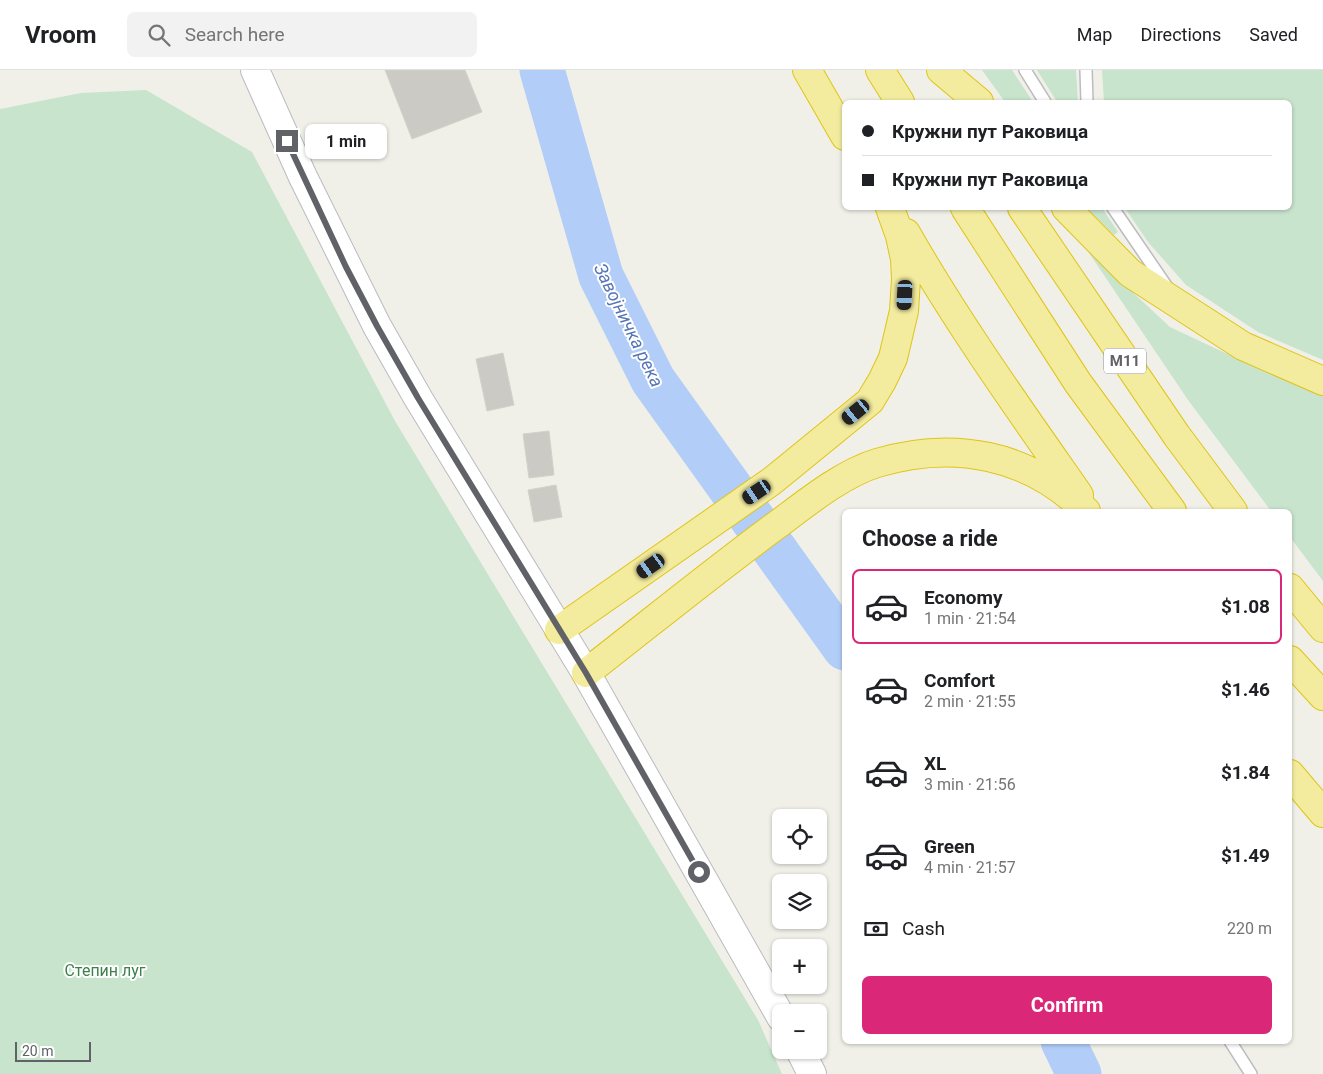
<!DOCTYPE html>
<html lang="en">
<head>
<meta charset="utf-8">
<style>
  body { margin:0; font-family:Roboto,sans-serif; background:#f2f2f2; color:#202124; height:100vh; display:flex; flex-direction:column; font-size:19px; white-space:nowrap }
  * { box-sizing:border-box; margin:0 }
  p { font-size:16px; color:#757577 }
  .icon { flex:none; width:28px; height:28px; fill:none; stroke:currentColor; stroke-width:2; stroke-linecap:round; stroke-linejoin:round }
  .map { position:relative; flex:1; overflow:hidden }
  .panel { position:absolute; left:842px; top:439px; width:450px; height:535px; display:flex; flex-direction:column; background:#fff; border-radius:8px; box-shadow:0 1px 4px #0004 }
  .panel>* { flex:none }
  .guide { position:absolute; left:842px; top:30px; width:450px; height:110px; border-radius:8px; box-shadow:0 1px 4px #0004; display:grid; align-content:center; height:110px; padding:0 20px; background:#fff }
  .buttons { position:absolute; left:772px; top:739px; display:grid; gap:10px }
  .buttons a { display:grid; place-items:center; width:55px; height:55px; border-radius:8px; background:#fff; box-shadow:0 1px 4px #0004; font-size:25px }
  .scale { position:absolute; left:15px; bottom:12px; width:76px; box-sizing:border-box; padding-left:5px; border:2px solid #606267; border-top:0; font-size:14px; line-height:18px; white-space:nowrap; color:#606267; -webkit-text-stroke:4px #fff; paint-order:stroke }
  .end { position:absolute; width:22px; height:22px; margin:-11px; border:6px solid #606267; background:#fff; box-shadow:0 0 0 2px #fff }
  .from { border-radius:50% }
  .bubble { position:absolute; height:35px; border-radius:8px; background:#fff; box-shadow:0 1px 4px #0004; font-size:16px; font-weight:700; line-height:35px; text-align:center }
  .car { position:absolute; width:15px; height:30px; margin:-15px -8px; border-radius:6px; box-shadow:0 0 4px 1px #0007; background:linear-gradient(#222 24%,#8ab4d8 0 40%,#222 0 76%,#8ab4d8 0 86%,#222 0) }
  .guide b { display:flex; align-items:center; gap:18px; height:48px; font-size:19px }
  .guide b+b { border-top:1px solid #e0e0e0 }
  .guide i { width:12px; height:12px; background:#202124 }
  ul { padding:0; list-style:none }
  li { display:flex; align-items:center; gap:15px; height:75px; margin:0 10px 8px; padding:0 10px; border:2px solid transparent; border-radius:8px }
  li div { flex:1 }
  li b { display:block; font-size:19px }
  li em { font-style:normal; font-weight:700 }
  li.selected { border-color:#db2777 }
  li>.icon { width:45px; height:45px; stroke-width:1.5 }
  h2 { padding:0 20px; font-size:22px; line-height:60px }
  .pay { display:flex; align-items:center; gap:12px; height:55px; padding:0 20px; font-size:19px }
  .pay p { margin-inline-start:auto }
  .cta { display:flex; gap:10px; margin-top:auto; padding:10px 20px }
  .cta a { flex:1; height:58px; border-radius:8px; background:#db2777; color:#fff; font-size:20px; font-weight:700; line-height:58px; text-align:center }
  header { display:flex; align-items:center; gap:30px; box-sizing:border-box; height:70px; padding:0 25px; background:#fff; border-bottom:1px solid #e0e0e0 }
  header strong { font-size:24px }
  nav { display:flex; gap:28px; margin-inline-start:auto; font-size:18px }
  .search { width:350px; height:45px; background:#f2f2f2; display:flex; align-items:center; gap:12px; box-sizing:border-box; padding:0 18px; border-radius:8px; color:#757577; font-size:19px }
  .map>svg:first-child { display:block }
  .green { fill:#c8e4cd }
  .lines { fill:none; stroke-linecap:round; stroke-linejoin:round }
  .river { stroke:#b2cdf7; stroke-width:45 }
  .building { fill:#cccac5; stroke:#d4d2c7 }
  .service-casing { stroke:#babcc0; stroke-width:14 }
  .secondary-casing { stroke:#babbc0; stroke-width:30 }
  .motorway-casing { stroke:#e0c418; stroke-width:30 }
  .service { stroke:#fff; stroke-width:11 }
  .secondary { stroke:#fff; stroke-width:28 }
  .motorway { stroke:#f3eb9d; stroke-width:28 }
  .route { stroke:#606267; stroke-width:6 }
  .labels { text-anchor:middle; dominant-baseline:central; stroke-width:4; stroke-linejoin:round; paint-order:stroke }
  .shield { fill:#fff; stroke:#909195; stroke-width:1 }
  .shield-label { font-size:15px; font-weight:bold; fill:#606267 }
  .park-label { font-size:16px; fill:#3e7f4c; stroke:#fff }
  .water-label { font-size:18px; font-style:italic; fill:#5675b9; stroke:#fff }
</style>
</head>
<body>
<header>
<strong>Vroom</strong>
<div class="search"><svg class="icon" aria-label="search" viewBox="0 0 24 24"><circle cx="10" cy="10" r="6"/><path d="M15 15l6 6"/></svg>Search here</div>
<nav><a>Map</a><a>Directions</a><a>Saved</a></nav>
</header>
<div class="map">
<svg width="1323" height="1004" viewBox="0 0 1323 1004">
  <rect width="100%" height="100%" fill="#f0f0e9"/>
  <path class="green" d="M 982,0 L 1012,0 L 1033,32 L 1005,32 Z
    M 1037,0 L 1076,0 L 1078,32 L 1057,32 Z
    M 1102,0 L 1323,0 L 1323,290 L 1258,262 L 1186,215 L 1148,172 L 1125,138 L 1290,138 L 1290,32 L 1104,32 Z
    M 146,20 L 252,82 L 395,351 L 758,950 L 782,1004 L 0,1004 L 0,39 L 81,23 Z
    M 1087,138 L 1102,138 L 1118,162 L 1114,165 Z
    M 1087,180 L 1170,257 L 1255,297 L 1323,325 L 1323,511 L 1290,467 L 1290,441 L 1271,441 L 1188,330 Z"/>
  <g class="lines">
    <path class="river" d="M 542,0 L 601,206 L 653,310 L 845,578
      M 1063,971 L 1079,1004"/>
  </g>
  <path class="building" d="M 385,0 L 465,0 L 482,42 L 412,69 Z
    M 503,283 L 514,335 L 487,341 L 476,289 Z
    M 549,361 L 554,405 L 529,408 L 523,364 Z
    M 556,415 L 562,447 L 534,452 L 528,420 Z"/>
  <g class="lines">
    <defs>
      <path id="service" d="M 1025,0 L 1045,32
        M 1086,0 L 1087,32
        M 1113,138 L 1167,217
        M 1230,971 L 1251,1004"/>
      <path id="secondary" d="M 255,0 L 303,107 L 377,256 L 418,328 L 586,603 L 781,947
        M 800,980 L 812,1004"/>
      <path id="motorway" d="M 807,0 L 845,66
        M 880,0 L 900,32
        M 941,0 L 979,32
        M 965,138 L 1078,313 L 1172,441
        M 1022,138 L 1177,366 L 1233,441
        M 1066,138 L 1130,203 L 1243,276 L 1323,311
        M 906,163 C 958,254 1019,339 1079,425
        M 1290,518 L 1323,558
        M 559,560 L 772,411 L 870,331 L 882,311 L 893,288 L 904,241 L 906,209 L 905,189 L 900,166 L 890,138
        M 1290,590 L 1323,626
        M 586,603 C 649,554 710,504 774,457 C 804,435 841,404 877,393 C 953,370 1029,384 1086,441
        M 1290,704 L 1323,743"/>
    </defs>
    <use href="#service" class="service-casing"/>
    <use href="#secondary" class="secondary-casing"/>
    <use href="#motorway" class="motorway-casing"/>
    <use href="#service" class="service"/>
    <use href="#secondary" class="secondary"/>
    <use href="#motorway" class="motorway"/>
  </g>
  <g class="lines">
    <path class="route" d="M 287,71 L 346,197 L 377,256 L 418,328 L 586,603 L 699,802"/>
  </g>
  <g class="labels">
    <rect class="shield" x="1104" y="278.5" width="42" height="25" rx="4"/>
    <g class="shield-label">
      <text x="1125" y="291">M11</text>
    </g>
    <g class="park-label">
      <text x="105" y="900">Степин луг</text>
    </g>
    <g class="water-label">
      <text transform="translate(629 255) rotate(64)">Завојничка река</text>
    </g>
  </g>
</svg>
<div class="buttons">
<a><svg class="icon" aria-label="locate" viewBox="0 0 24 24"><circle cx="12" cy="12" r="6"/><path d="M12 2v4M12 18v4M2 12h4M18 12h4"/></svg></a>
<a><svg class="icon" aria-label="layers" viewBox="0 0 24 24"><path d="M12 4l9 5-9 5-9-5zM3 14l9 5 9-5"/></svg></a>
<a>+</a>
<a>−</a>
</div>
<div class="scale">20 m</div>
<i class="end from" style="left:699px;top:802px"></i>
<i class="end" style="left:287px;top:71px"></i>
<div class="bubble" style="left:305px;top:54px;width:82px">1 min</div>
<i class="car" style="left:905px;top:225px;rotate:183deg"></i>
<i class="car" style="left:856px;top:342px;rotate:231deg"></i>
<i class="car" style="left:757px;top:422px;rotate:236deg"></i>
<i class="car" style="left:651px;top:496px;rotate:235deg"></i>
<div class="guide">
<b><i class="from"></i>Кружни пут Раковица</b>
<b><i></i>Кружни пут Раковица</b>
</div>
<section class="panel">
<h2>Choose a ride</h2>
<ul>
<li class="selected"><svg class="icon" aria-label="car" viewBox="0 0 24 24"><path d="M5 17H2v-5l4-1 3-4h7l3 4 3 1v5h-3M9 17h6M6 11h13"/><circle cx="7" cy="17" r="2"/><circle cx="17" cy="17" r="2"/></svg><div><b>Economy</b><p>1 min · 21:54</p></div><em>$1.08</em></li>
<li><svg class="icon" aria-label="car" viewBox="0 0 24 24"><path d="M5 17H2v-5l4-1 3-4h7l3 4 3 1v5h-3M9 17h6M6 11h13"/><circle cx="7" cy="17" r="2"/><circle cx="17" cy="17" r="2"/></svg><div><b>Comfort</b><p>2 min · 21:55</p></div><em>$1.46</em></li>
<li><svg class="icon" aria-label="car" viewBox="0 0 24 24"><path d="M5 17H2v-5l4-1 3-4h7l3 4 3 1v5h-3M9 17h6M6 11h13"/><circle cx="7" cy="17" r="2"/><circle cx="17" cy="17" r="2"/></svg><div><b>XL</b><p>3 min · 21:56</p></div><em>$1.84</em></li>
<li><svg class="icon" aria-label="car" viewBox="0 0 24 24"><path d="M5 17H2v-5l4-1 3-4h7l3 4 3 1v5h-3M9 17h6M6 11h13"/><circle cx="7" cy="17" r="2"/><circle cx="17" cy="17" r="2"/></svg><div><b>Green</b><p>4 min · 21:57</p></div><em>$1.49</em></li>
</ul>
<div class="pay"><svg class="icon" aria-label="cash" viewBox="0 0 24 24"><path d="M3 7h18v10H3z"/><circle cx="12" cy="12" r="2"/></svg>Cash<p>220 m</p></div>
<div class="cta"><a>Confirm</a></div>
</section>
</div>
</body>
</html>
